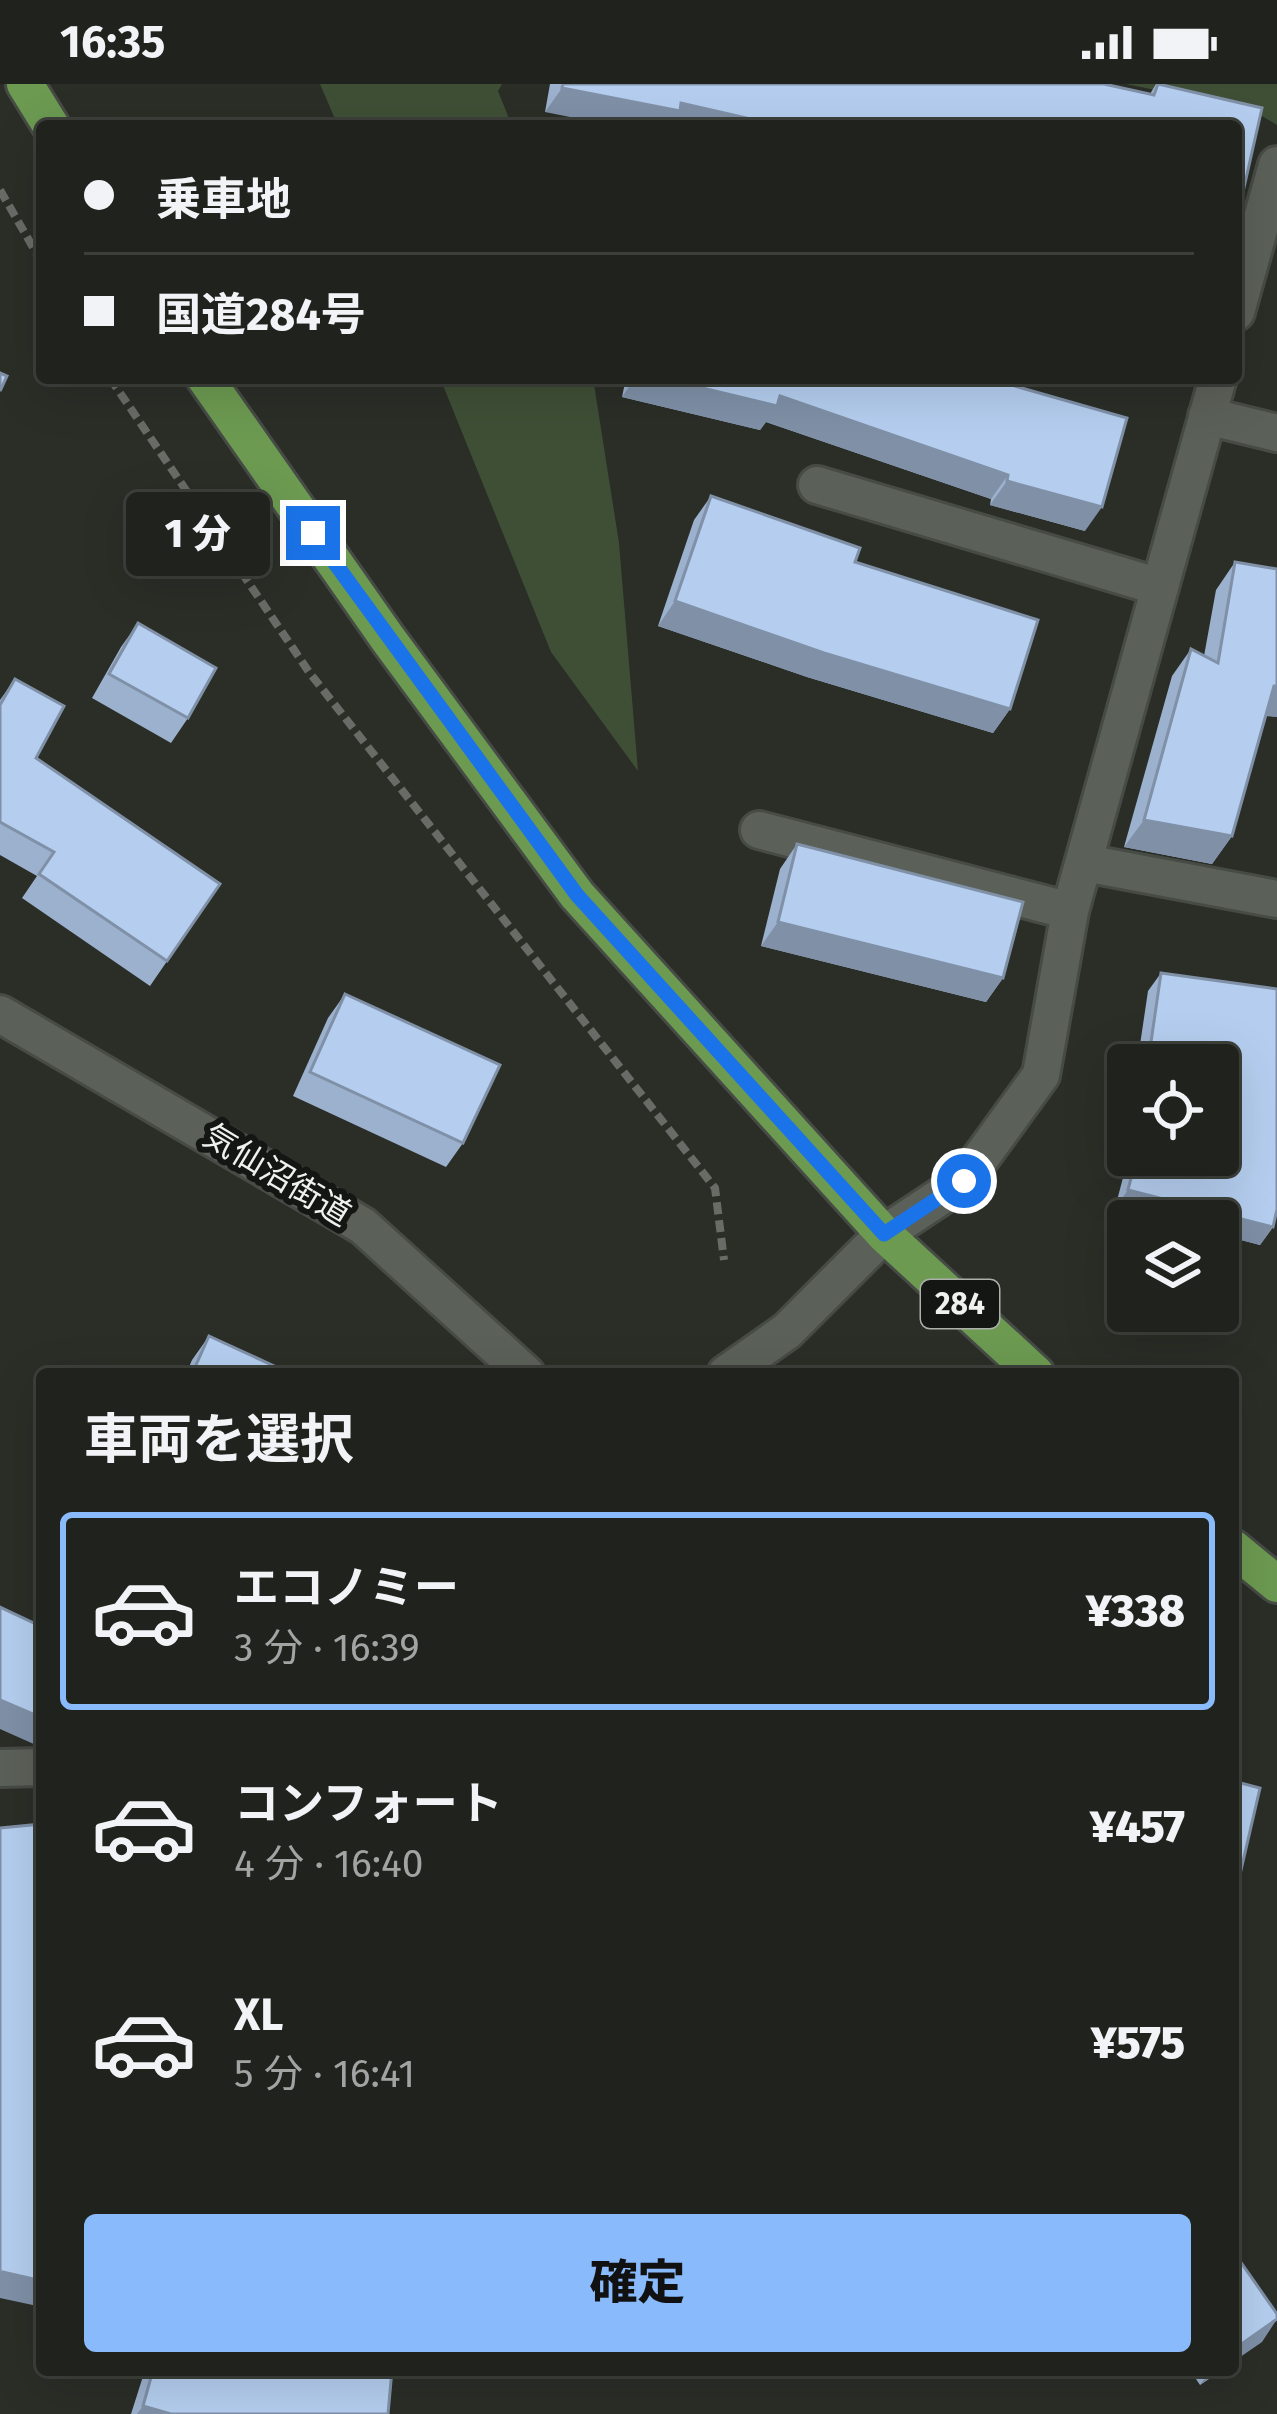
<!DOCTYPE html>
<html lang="ja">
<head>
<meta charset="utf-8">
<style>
  body { margin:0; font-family:"Fira Sans","Noto Sans JP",sans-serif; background:#282a26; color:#f1f3f6; height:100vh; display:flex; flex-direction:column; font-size:45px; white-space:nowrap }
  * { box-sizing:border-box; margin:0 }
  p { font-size:39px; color:#a2a4a4 }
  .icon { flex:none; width:66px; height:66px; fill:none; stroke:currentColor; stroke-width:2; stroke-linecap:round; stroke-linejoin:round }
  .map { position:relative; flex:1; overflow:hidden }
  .sheet { position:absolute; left:36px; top:1284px; width:1203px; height:1008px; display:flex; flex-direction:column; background:#20221d; border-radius:12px; box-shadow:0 12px 48px #0002,0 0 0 3px #3d3f3b }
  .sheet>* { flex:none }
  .guide { position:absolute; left:36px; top:36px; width:1206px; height:264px; border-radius:12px; box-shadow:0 12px 48px #0002,0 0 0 3px #3d3f3b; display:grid; align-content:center; height:264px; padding:0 48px; background:#20221d }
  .controls { position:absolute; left:1107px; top:960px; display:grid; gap:24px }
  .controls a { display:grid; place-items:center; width:132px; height:132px; border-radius:12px; background:#20221d; box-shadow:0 12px 48px #0002,0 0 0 3px #3d3f3b; font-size:60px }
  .end { position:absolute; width:54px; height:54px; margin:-27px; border:15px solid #1a73e8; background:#fff; box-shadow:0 0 0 6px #fff }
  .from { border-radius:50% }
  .bubble { position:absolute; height:84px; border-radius:12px; background:#20221d; box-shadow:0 12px 48px #0002,0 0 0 3px #3d3f3b; font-size:39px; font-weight:800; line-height:84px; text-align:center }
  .guide b { display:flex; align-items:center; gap:42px; height:114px; font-size:45px }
  .guide b+b { border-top:3px solid #3d3f3b }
  .guide i { width:30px; height:30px; background:#f1f3f6 }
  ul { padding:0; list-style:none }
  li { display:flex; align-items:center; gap:36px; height:198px; margin:0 24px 18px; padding:0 24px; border:6px solid transparent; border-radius:12px }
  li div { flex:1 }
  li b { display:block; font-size:45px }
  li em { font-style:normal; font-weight:800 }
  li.current { border-color:#88bafc }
  li>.icon { width:108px; height:108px; stroke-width:1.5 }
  h2 { padding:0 48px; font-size:54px; line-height:144px }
  .primary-button { display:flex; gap:24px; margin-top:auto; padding:24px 48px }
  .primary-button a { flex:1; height:138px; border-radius:12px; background:#88bafc; color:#111; font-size:48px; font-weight:800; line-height:138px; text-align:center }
  .status { display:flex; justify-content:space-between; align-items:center; height:84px; padding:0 60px; background:#20221d; direction:ltr }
  .status svg { height:33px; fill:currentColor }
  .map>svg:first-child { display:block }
  .green { fill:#3f4f36 }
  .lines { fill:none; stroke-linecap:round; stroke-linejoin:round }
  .minor-casing { stroke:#474b45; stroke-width:42 }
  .tertiary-casing { stroke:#474b45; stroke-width:42 }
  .trunk-casing { stroke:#474b45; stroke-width:42 }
  .path { stroke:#696c66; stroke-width:8; stroke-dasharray:12 6; stroke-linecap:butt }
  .minor { stroke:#5b6058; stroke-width:36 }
  .tertiary { stroke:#5b6058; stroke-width:36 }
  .trunk { stroke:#6c9a51; stroke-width:36 }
  .wall { fill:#9cb1ce }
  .shaded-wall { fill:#7f90a7 }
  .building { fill:#b5ceef; stroke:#7f90a7; stroke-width:3 }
  .route { stroke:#1a73e8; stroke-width:15 }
  .labels { text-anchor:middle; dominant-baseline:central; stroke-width:12; stroke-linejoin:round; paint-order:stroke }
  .shield { fill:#141613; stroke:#adafab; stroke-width:3 }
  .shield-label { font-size:30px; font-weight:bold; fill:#eef1ec }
  .street-label { font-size:33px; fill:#eef1ec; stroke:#141613 }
</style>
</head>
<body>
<div class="status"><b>16:35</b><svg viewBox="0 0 49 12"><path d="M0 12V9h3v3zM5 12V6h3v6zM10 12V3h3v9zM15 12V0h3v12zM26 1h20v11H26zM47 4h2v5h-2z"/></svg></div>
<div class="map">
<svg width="1277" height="2330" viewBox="0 0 1277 2330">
  <rect width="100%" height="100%" fill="#2a2e27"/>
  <path class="green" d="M 320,0 L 502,0 L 498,7 L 512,42 L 338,42 Z
    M 1126,0 L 1277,0 L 1277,41 L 1250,25 Z
    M 440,294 L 593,294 L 619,459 L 638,687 L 551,568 Z"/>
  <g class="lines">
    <defs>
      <path id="minor" d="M 1236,228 L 1277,81
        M 1207,332 L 1277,349
        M 817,401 L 1160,503
        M 759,746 L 1070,827
        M 1085,779 L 1277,815
        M 884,1150 L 964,1097 L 1041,991 L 1070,827 L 1218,294
        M 0,1684 L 42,1683"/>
      <path id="tertiary" d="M 0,930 L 363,1142 L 526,1290
        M 726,1290 L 787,1247 L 884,1150"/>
      <path id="trunk" d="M 25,0 L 51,42
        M 205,294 L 388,555 L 577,811 L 884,1150 L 1036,1290
        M 1233,1464 L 1277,1500"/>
    </defs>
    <use href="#minor" class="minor-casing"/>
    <use href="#tertiary" class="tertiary-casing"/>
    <use href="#trunk" class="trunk-casing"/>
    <path class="path" d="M 0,106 L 42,179
      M 110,294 L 309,588 L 715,1104 L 724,1176"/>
    <use href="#minor" class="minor"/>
    <use href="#tertiary" class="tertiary"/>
    <use href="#trunk" class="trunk"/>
  </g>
  <path class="wall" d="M 550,0 L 1104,0 L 1150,10 L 1156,0 L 1236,42 L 545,28 Z
    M 626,294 L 998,294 L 997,297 L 1085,447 L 990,421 L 991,415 L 766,338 L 760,346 L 622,313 Z
    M 711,412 L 855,478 L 1010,625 L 993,649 L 807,593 L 658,542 L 694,436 Z
    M 1235,478 L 1277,633 L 1266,632 L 1232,752 L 1212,780 L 1124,763 L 1172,592 L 1191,565 L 1204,572 L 1216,506 Z
    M 138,539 L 188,634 L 171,659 L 92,614 L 121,563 Z
    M 15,595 L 36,674 L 220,800 L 150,902 L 22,814 L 37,792 L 0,771 L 0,616 Z
    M 797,760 L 1003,894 L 986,918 L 761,862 L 780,785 Z
    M 1161,889 L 1277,905 L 1277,1125 L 1273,1143 L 1260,1161 L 1218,1150 L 1218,1137 L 1165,1137 L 1115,1124 L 1129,1071 L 1218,1071 L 1218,981 L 1137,981 L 1148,907 Z
    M 345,910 L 463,1059 L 446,1083 L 293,1012 L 328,934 Z
    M 209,1252 L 270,1290 L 186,1290 L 192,1276 Z
    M 145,2286 L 392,2286 L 388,2330 L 131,2330 Z
    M 1190,2286 L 1222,2286 L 1200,2301 Z"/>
  <path class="shaded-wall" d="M 562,4 L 681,19 L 781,42 L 615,42 L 545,28 Z
    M 635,294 L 661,294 L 780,312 L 1008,391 L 991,415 L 766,338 L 760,346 L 622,313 Z
    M 1007,397 L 1102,423 L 1085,447 L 990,421 Z
    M 675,517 L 1010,625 L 993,649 L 807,593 L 658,542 Z
    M 1274,602 L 1277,602 L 1277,633 L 1255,630 Z
    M 1144,736 L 1232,752 L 1212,780 L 1124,763 Z
    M 778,838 L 1003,894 L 986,918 L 761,862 Z
    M 1150,965 L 1163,967 L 1154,981 L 1139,981 Z
    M 1128,1106 L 1273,1143 L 1260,1161 L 1218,1150 L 1218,1137 L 1165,1137 L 1115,1124 Z
    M 0,1616 L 42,1634 L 42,1652 L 36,1661 L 0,1645 Z
    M 3,2188 L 42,2197 L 42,2223 L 0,2214 L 0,2193 Z
    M 1277,2235 L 1262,2258 L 1233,2278 L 1233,2266 Z
    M 1211,2286 L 1222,2286 L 1200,2301 Z
    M 143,2322 L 171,2330 L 137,2330 Z"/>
  <path class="building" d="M 563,0 L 1104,0 L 1154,11 L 1158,0 L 1262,24 L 1236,139 L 1236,42 L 781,42 L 681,19 L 680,27 L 562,4 Z
    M 0,289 L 7,292 L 0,307 Z
    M 661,294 L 998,294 L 997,297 L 1127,334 L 1102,423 L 1007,397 L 1008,391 L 780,312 L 777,322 Z
    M 711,412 L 860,464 L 855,478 L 1038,536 L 1010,625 L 824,569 L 675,517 Z
    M 1235,478 L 1277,485 L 1277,602 L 1274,602 L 1232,752 L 1144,736 L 1191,565 L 1218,579 Z
    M 138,539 L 216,584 L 188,634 L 109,590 Z
    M 15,595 L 64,622 L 36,674 L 220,800 L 167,877 L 39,790 L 54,768 L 0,738 L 0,621 Z
    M 797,760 L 1023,818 L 1003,894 L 778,838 Z
    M 1161,889 L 1277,905 L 1277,1125 L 1273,1143 L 1128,1106 L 1137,1071 L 1218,1071 L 1218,981 L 1160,981 L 1163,967 L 1150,965 Z
    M 345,910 L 500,981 L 463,1059 L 310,988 Z
    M 209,1252 L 274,1282 L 270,1290 L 192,1290 Z
    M 0,1523 L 42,1543 L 42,1634 L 0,1616 Z
    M 1233,1697 L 1260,1704 L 1238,1799 L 1233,1798 Z
    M 42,1740 L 42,2197 L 3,2188 L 0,2203 L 0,1744 Z
    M 1233,2167 L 1277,2230 L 1277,2235 L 1233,2266 Z
    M 153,2286 L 392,2286 L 388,2330 L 171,2330 L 143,2322 Z"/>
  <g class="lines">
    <path class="route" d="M 313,449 L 577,811 L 884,1150 L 964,1097"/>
  </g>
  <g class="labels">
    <rect class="shield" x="921" y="1196" width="78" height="48" rx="9"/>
    <g class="shield-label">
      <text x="960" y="1220">284</text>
    </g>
    <g class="street-label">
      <text transform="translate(277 1091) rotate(31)">気仙沼街道</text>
    </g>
  </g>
</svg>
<div class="controls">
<a><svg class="icon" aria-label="locate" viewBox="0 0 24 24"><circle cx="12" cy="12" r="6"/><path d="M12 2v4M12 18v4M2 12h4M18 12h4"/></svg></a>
<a><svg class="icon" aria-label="layers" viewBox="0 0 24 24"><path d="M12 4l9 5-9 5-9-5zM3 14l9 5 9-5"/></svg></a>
</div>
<i class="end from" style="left:964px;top:1097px"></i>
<i class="end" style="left:313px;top:449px"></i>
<div class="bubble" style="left:126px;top:408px;width:144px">1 分</div>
<div class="guide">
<b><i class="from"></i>乗車地</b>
<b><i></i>国道284号</b>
</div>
<section class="sheet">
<h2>車両を選択</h2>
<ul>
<li class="current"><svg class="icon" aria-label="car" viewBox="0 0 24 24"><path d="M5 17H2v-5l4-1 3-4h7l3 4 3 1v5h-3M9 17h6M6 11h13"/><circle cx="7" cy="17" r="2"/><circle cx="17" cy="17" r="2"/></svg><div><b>エコノミー</b><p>3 分 · 16:39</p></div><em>¥338</em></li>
<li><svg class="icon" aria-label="car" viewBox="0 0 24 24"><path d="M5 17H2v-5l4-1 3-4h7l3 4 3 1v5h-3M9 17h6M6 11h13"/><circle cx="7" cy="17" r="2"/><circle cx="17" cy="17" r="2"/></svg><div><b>コンフォート</b><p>4 分 · 16:40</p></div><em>¥457</em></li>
<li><svg class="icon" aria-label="car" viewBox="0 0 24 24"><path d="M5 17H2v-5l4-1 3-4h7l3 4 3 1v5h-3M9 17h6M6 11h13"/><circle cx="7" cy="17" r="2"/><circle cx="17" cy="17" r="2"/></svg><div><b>XL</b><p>5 分 · 16:41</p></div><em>¥575</em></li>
</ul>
<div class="primary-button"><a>確定</a></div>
</section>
</div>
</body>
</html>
